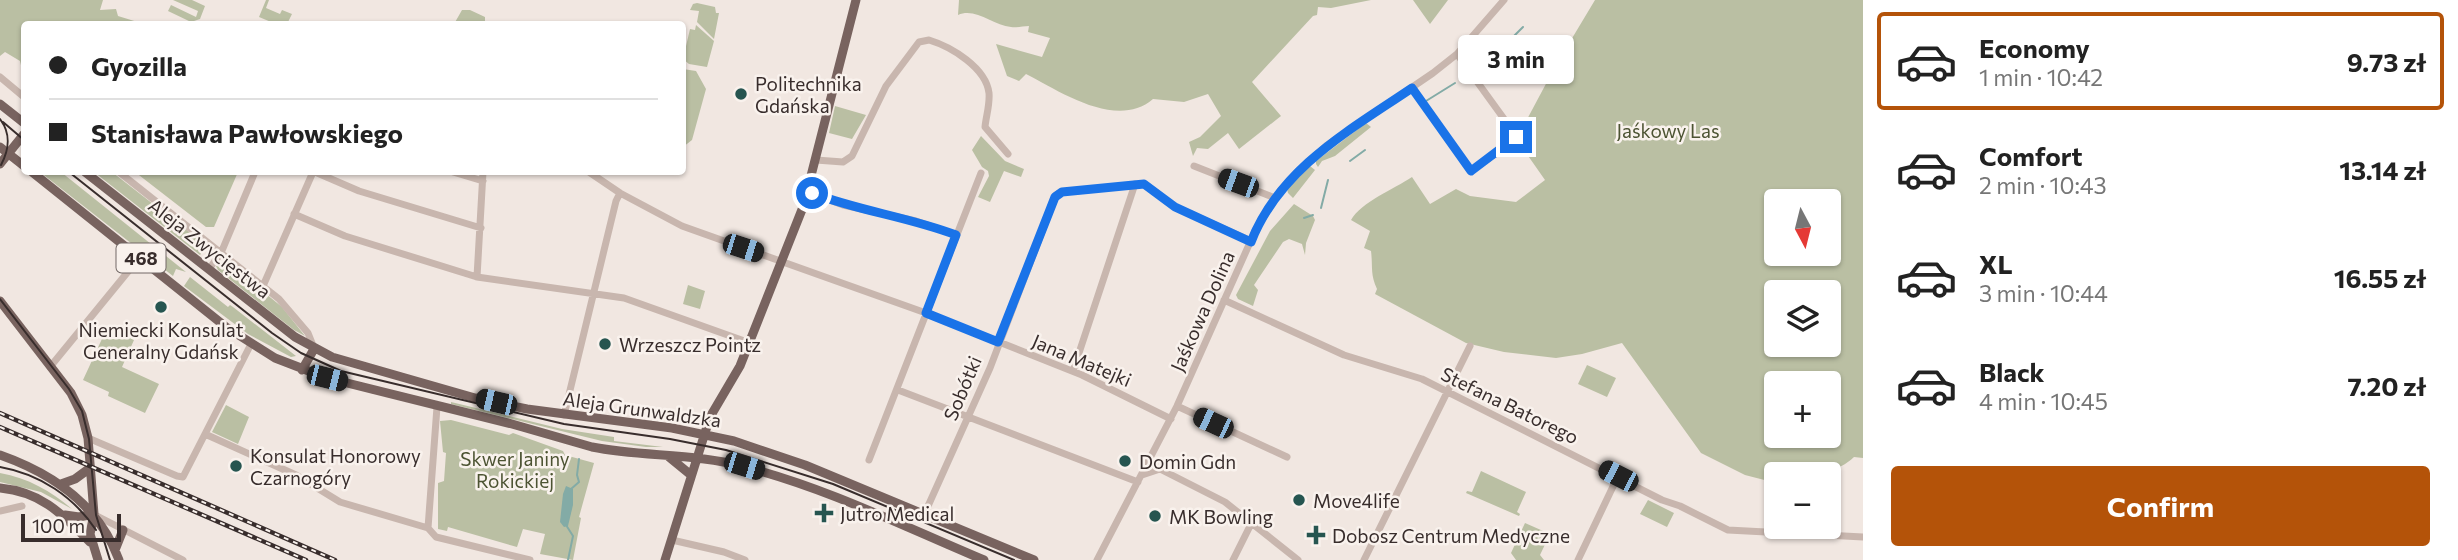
<!DOCTYPE html>
<html lang="en">
<head>
<meta charset="utf-8">
<style>
  body { margin:0; font-family:Commissioner,sans-serif; background:#f6f6f6; color:#222; height:100vh; display:flex; flex-direction:column; font-size:26px; white-space:nowrap }
  * { box-sizing:border-box; margin:0 }
  p { font-size:23px; color:#767676 }
  .icon { flex:none; width:38px; height:38px; fill:none; stroke:currentColor; stroke-width:2; stroke-linecap:round; stroke-linejoin:round }
  .map { position:relative; flex:1; overflow:hidden }
  .drawer { display:flex; flex-direction:column; background:#fff; width:595px }
  .drawer>* { flex:none }
  .top-card { position:absolute; left:21px; top:21px; width:665px; height:154px; border-radius:7px; box-shadow:0 2px 5px #0004; display:grid; align-content:center; height:154px; padding:0 28px; background:#fff }
  .needle { width:46px; rotate:173deg }
  .controls { position:absolute; left:1764px; top:189px; display:grid; gap:14px }
  .controls a { display:grid; place-items:center; width:77px; height:77px; border-radius:7px; background:#fff; box-shadow:0 2px 5px #0004; font-size:35px }
  .scale { position:absolute; left:21px; bottom:18px; width:100px; box-sizing:border-box; padding-left:7px; border:4px solid #382d2c; border-top:0; font-size:19px; line-height:24px; white-space:nowrap; color:#382d2c; -webkit-text-stroke:5px #f9f2ed; paint-order:stroke }
  .end { position:absolute; width:32px; height:32px; margin:-16px; border:9px solid #1a73e8; background:#fff; box-shadow:0 0 0 4px #fff }
  .from { border-radius:50% }
  .bubble { position:absolute; height:49px; border-radius:7px; background:#fff; box-shadow:0 2px 5px #0004; font-size:23px; font-weight:700; line-height:49px; text-align:center }
  .car { position:absolute; width:21px; height:42px; margin:-21px -10px; border-radius:9px; box-shadow:0 0 5px 2px #0007; background:linear-gradient(#222 24%,#8ab4d8 0 40%,#222 0 76%,#8ab4d8 0 86%,#222 0) }
  .top-card b { display:flex; align-items:center; gap:24px; height:66px; font-size:26px }
  .top-card b+b { border-top:2px solid #e0e0e0 }
  .top-card i { width:18px; height:18px; background:#222 }
  ul { padding:12px 0 0; list-style:none }
  li { display:flex; align-items:center; gap:21px; height:98px; margin:0 14px 10px; padding:0 14px; border:4px solid transparent; border-radius:7px }
  li div { flex:1 }
  li b { display:block; font-size:26px }
  li em { font-style:normal; font-weight:700 }
  li.selected { border-color:#b45309 }
  li>.icon { width:63px; height:63px; stroke-width:1.5 }
  .primary-button { display:flex; gap:14px; margin-top:auto; padding:14px 28px }
  .primary-button a { flex:1; height:80px; border-radius:7px; background:#b45309; color:#fff; font-size:28px; font-weight:700; line-height:80px; text-align:center }
  main { display:flex; flex:1; min-height:0 }
  .map>svg:first-child { display:block }
  .green { fill:#babfa3; fill-rule:evenodd }
  .water { fill:#83aba6 }
  .lines { fill:none; stroke-linecap:round; stroke-linejoin:round }
  .stream { stroke:#83aba6; stroke-width:2 }
  .minor { stroke:#c8b6ae; stroke-width:7 }
  .major { stroke:#78635f; stroke-width:9 }
  .tram { stroke:#382d2c; stroke-width:2 }
  .rail-casing { stroke:#382d2c; stroke-width:4.5 }
  .rail { stroke:#f9f2ed; stroke-width:2; stroke-dasharray:5; stroke-linecap:butt }
  .route { stroke:#1a73e8; stroke-width:9 }
  .poi-dot { fill:#265550; stroke:#f9f2ed; stroke-width:2.5 }
  .labels { text-anchor:middle; dominant-baseline:central; stroke-width:5; stroke-linejoin:round; paint-order:stroke }
  .shield { fill:#f9f2ed; stroke:#726866; stroke-width:2 }
  .shield-label { font-size:18px; font-weight:bold; fill:#382d2c }
  .poi-label { font-size:19px; fill:#382d2c; stroke:#f9f2ed; text-anchor:start }
  .park-label { font-size:19px; fill:#4c5332; stroke:#f9f2ed }
  .street-label { font-size:19px; fill:#382d2c; stroke:#f9f2ed }
</style>
</head>
<body>
<main>
<div class="map">
<svg width="1863" height="560" viewBox="0 0 1863 560">
  <rect width="100%" height="100%" fill="#f1e7e1"/>
  <path class="green" d="M 0,0 L 103,0 L 100,10 L 116,9 L 118,16 L 144,24 L 24,24 L 24,78 L 20,61 L 5,52 L 0,56 Z
    M 173,0 L 192,0 L 205,6 L 200,19 L 191,22 L 168,11 L 171,5 L 196,17 L 198,11 Z
    M 266,0 L 269,0 L 266,8 L 280,14 L 282,10 L 292,14 L 287,24 L 276,24 L 259,17 Z
    M 959,0 L 1371,0 L 1331,8 L 1318,7 L 1317,15 L 1313,16 L 1252,82 L 1281,116 L 1239,149 L 1228,133 L 1208,149 L 1197,148 L 1193,156 L 1189,142 L 1200,137 L 1221,116 L 1208,94 L 1184,102 L 1153,99 C 1117,130 1061,92 1026,74 L 1019,81 L 1007,76 L 996,44 L 1042,57 L 1050,38 L 1028,32 L 1029,26 C 1023,26 1017,28 1011,27 C 993,25 975,7 958,15 Z
    M 1413,0 L 1448,0 L 1430,24 Z
    M 1595,0 L 1863,0 L 1863,458 L 1854,457 C 1832,478 1804,474 1776,474 L 1776,483 L 1745,475 L 1701,453 L 1622,343 L 1582,354 L 1556,358 L 1504,352 L 1466,343 L 1375,294 L 1377,289 C 1370,274 1373,267 1371,251 L 1364,248 L 1370,231 L 1351,220 C 1361,202 1394,189 1412,177 L 1430,204 L 1456,189 L 1470,196 L 1516,202 L 1545,180 L 1519,143 L 1521,138 L 1518,131 L 1523,127 L 1556,65 ZM 1776,201 L 1829,201 L 1829,254 L 1776,254 ZM 1776,292 L 1829,292 L 1829,345 L 1776,345 ZM 1776,383 L 1829,383 L 1829,436 L 1776,436 Z
    M 697,3 L 715,7 L 716,13 L 719,13 L 714,39 L 697,22 L 699,11 L 690,10 L 693,4 Z
    M 462,10 L 470,10 L 485,17 L 485,24 L 454,24 Z
    M 696,25 L 714,41 L 707,67 L 689,64 L 683,59 L 690,29 L 695,30 Z
    M 683,69 L 696,71 L 706,89 L 692,140 L 683,147 Z
    M 835,106 L 866,115 L 852,139 L 829,133 Z
    M 1366,123 L 1371,127 L 1335,156 L 1322,161 L 1318,167 L 1316,164 L 1316,161 Z
    M 981,136 L 1005,161 L 1024,169 L 1021,177 L 1004,171 L 990,202 L 978,197 L 989,176 L 988,171 L 982,167 L 972,150 Z
    M 1310,166 L 1315,170 L 1293,198 L 1288,193 L 1287,189 Z
    M 40,172 L 61,172 L 186,272 L 176,269 L 173,276 Z
    M 94,172 L 112,172 L 207,246 L 200,255 Z
    M 135,172 L 238,172 L 214,227 L 206,227 Z
    M 1294,204 L 1313,216 L 1315,220 L 1306,243 L 1305,255 L 1302,244 L 1289,239 L 1283,242 L 1254,285 L 1258,290 L 1253,306 L 1238,299 L 1236,295 L 1270,231 Z
    M 223,262 L 227,262 L 282,307 L 305,336 L 294,330 L 218,270 L 216,266 Z
    M 190,277 L 228,307 L 230,305 L 233,307 L 296,356 L 291,357 L 248,334 L 184,286 Z
    M 688,285 L 705,291 L 700,309 L 683,304 Z
    M 107,328 L 134,340 L 122,367 L 159,384 L 145,413 L 108,396 L 109,392 L 83,380 Z
    M 1587,365 L 1616,378 L 1607,397 L 1578,384 Z
    M 451,402 L 562,429 L 614,437 L 614,441 L 663,447 L 646,447 L 602,441 L 451,404 Z
    M 226,405 L 249,417 L 238,444 L 212,432 Z
    M 451,420 L 509,435 L 513,433 L 563,451 L 565,455 L 594,463 L 579,517 L 581,518 L 573,560 L 540,554 L 545,534 L 523,529 L 517,547 L 448,527 L 447,531 L 438,529 L 438,483 L 444,481 L 446,453 L 443,452 L 440,421 Z
    M 1481,471 L 1526,492 L 1517,512 L 1520,514 L 1519,516 L 1466,493 L 1467,491 L 1472,492 Z
    M 0,473 C 28,478 51,491 72,509 L 41,492 L 0,482 Z
    M 1648,500 L 1674,513 L 1667,527 L 1640,514 Z
    M 1525,523 L 1550,534 L 1540,555 L 1544,560 L 1516,560 L 1511,553 Z"/>
  <path class="water" d="M 566,486 L 573,489 L 573,505 L 568,526 L 564,527 L 560,522 L 563,494 Z"/>
  <g class="lines">
    <path class="stream" d="M 1492,58 L 1523,27
      M 1426,101 L 1455,83
      M 1350,161 L 1365,150
      M 1321,208 L 1328,180
      M 1304,218 L 1313,215
      M 571,489 L 579,482 L 577,475 L 579,459
      M 566,525 L 573,536 L 568,560"/>
    <path class="minor" d="M 0,77 L 24,97
      M 1412,88 L 1471,171 L 1515,140 L 1515,134 L 1457,54
      M 816,160 L 843,162 L 852,156 L 886,86 L 919,42 L 929,40 C 952,47 986,68 989,93 C 990,105 986,116 985,127 L 1008,154
      M 1194,166 L 1275,198
      M 119,172 L 279,299 L 308,333 L 314,348
      M 315,172 L 359,191 L 481,228
      M 453,172 L 483,181
      M 589,172 L 620,193 L 682,226 L 926,313 L 1082,375 L 1171,419
      M 808,192 L 843,205 L 916,221 L 956,235
      M 294,214 L 345,236 L 477,277 L 624,298 L 750,343
      M 209,269 L 221,253 L 255,172
      M 477,277 L 483,172
      M 263,286 L 313,172
      M 1224,300 L 1344,355 L 1422,379 L 1662,500 L 1680,506 L 1728,530 L 1863,537
      M 50,367 L 140,257
      M 1073,371 L 1135,184
      M 898,390 L 1138,482
      M 1177,406 L 1287,457
      M 564,415 L 616,201 L 620,193
      M 205,434 L 296,475 L 340,502 L 428,528 L 436,537 L 530,560
      M 88,438 L 177,476 L 183,477 L 251,344
      M 869,460 L 981,173
      M 1142,475 L 1160,469 L 1225,502 L 1298,560
      M 0,511 L 22,506
      M 924,515 L 990,368 L 1056,195 L 1062,192 L 1145,184 L 1175,207 L 1251,241
      M 97,516 L 183,560
      M 428,528 L 437,407
      M 672,540 L 724,552 L 745,560
      M 1097,560 L 1177,406 L 1256,229 L 1280,191 L 1296,173 L 1326,146 L 1433,73 L 1457,54 L 1504,0
      M 1233,560 L 1252,522
      M 1364,560 L 1470,346
      M 1578,560 L 1618,476"/>
    <path class="major" d="M 0,104 L 24,123
      M 0,147 L 24,166
      M 0,164 L 24,134
      M 32,172 L 226,327 L 275,358 L 327,378 L 512,424 L 592,447 C 642,457 695,453 745,467 C 827,488 905,527 984,560
      M 85,172 L 295,337 L 332,357 L 475,398 L 527,409 L 672,428 L 734,441 L 805,465 L 1034,560
      M 0,301 L 71,393 L 82,415 L 88,438 L 94,514 L 90,534 L 98,560
      M 302,370 L 314,349
      M 0,455 C 54,474 99,505 119,560
      M 669,457 L 691,475
      M 61,484 L 75,479 L 90,468
      M 0,488 C 42,492 62,514 90,542
      M 65,515 L 79,517 L 94,514
      M 115,550 L 123,530
      M 665,560 L 710,417 L 740,366 L 803,207 L 856,0"/>
    <path class="tram" d="M 0,119 C 11,133 9,150 1,165
      M 3,122 L 24,140
      M 69,172 L 272,333 L 301,353 L 341,371 L 564,424 L 670,439 L 726,450 L 833,484 L 1014,560
      M 0,299 L 69,389 L 82,411 L 89,439 L 96,515 L 110,560
      M 0,467 C 40,474 74,497 96,530"/>
    <defs>
      <path id="rail" d="M 0,413 L 335,560
        M 0,427 L 306,560"/>
    </defs>
    <use href="#rail" class="rail-casing"/>
    <use href="#rail" class="rail"/>
  </g>
  <g class="lines">
    <path class="route" d="M 812,193 C 859,211 909,217 956,235 L 926,313 L 998,342 L 1055,197 L 1062,192 L 1144,184 L 1175,207 L 1251,242 C 1280,168 1350,130 1412,88 L 1471,171 L 1516,137"/>
  </g>
  <g class="poi-dot">
    <circle cx="741" cy="94" r="7"/>
    <circle cx="161" cy="307" r="7"/>
    <circle cx="605" cy="344" r="7"/>
    <circle cx="1125" cy="461" r="7"/>
    <circle cx="236" cy="466" r="7"/>
    <circle cx="1299" cy="500" r="7"/>
    <path d="M820.5 502.5h7v7h7v7h-7v7h-7v-7h-7v-7h7z"/>
    <circle cx="1155" cy="516" r="7"/>
    <path d="M1312.5 524.5h7v7h7v7h-7v7h-7v-7h-7v-7h7z"/>
  </g>
  <g class="labels">
    <rect class="shield" x="116.5" y="243.5" width="49" height="29" rx="5"/>
    <g class="shield-label">
      <text x="141" y="258">468</text>
    </g>
    <g class="poi-label">
      <text x="755" y="83">Politechnika<tspan x="755" dy="22">Gdańska</tspan></text>
      <text x="161" y="329" text-anchor="middle">Niemiecki Konsulat<tspan x="161" dy="22">Generalny Gdańsk</tspan></text>
      <text x="619" y="344">Wrzeszcz Pointz</text>
      <text x="250" y="455">Konsulat Honorowy<tspan x="250" dy="22">Czarnogóry</tspan></text>
      <text x="1139" y="461">Domin Gdn</text>
      <text x="1313" y="500">Move4life</text>
      <text x="840" y="513">Jutro Medical</text>
      <text x="1169" y="516">MK Bowling</text>
      <text x="1332" y="535">Dobosz Centrum Medyczne</text>
    </g>
    <g class="park-label">
      <text x="1668" y="130">Jaśkowy Las</text>
      <text x="515" y="458">Skwer Janiny<tspan x="515" dy="22">Rokickiej</tspan></text>
    </g>
    <g class="street-label">
      <text transform="translate(210 248) rotate(38)">Aleja Zwycięstwa</text>
      <text transform="translate(1202 311) rotate(-66)">Jaśkowa Dolina</text>
      <text transform="translate(1082 360) rotate(23)">Jana Matejki</text>
      <text transform="translate(962 388) rotate(-67)">Sobótki</text>
      <text transform="translate(1510 405) rotate(26)">Stefana Batorego</text>
      <text transform="translate(642 409) rotate(8)">Aleja Grunwaldzka</text>
    </g>
  </g>
</svg>
<div class="controls">
<a><svg class="needle" viewBox="-14 -14 28 28"><path d="M0-13l5 13h-10z" fill="#e53935"/><path d="M0 13l5-13h-10z" fill="#767676"/></svg></a>
<a><svg class="icon" aria-label="layers" viewBox="0 0 24 24"><path d="M12 4l9 5-9 5-9-5zM3 14l9 5 9-5"/></svg></a>
<a>+</a>
<a>−</a>
</div>
<div class="scale">100 m</div>
<i class="end from" style="left:812px;top:193px"></i>
<i class="end" style="left:1516px;top:137px"></i>
<div class="bubble" style="left:1458px;top:35px;width:116px">3 min</div>
<i class="car" style="left:1238px;top:183px;rotate:290deg"></i>
<i class="car" style="left:743px;top:248px;rotate:108deg"></i>
<i class="car" style="left:327px;top:378px;rotate:104deg"></i>
<i class="car" style="left:496px;top:402px;rotate:283deg"></i>
<i class="car" style="left:1213px;top:423px;rotate:295deg"></i>
<i class="car" style="left:744px;top:466px;rotate:107deg"></i>
<i class="car" style="left:1618px;top:476px;rotate:297deg"></i>
<div class="top-card">
<b><i class="from"></i>Gyozilla</b>
<b><i></i>Stanisława Pawłowskiego</b>
</div>
</div>
<section class="drawer">
<ul>
<li class="selected"><svg class="icon" aria-label="car" viewBox="0 0 24 24"><path d="M5 17H2v-5l4-1 3-4h7l3 4 3 1v5h-3M9 17h6M6 11h13"/><circle cx="7" cy="17" r="2"/><circle cx="17" cy="17" r="2"/></svg><div><b>Economy</b><p>1 min · 10:42</p></div><em>9.73 zł</em></li>
<li><svg class="icon" aria-label="car" viewBox="0 0 24 24"><path d="M5 17H2v-5l4-1 3-4h7l3 4 3 1v5h-3M9 17h6M6 11h13"/><circle cx="7" cy="17" r="2"/><circle cx="17" cy="17" r="2"/></svg><div><b>Comfort</b><p>2 min · 10:43</p></div><em>13.14 zł</em></li>
<li><svg class="icon" aria-label="car" viewBox="0 0 24 24"><path d="M5 17H2v-5l4-1 3-4h7l3 4 3 1v5h-3M9 17h6M6 11h13"/><circle cx="7" cy="17" r="2"/><circle cx="17" cy="17" r="2"/></svg><div><b>XL</b><p>3 min · 10:44</p></div><em>16.55 zł</em></li>
<li><svg class="icon" aria-label="car" viewBox="0 0 24 24"><path d="M5 17H2v-5l4-1 3-4h7l3 4 3 1v5h-3M9 17h6M6 11h13"/><circle cx="7" cy="17" r="2"/><circle cx="17" cy="17" r="2"/></svg><div><b>Black</b><p>4 min · 10:45</p></div><em>7.20 zł</em></li>
</ul>
<div class="primary-button"><a>Confirm</a></div>
</section>
</main>
</body>
</html>
